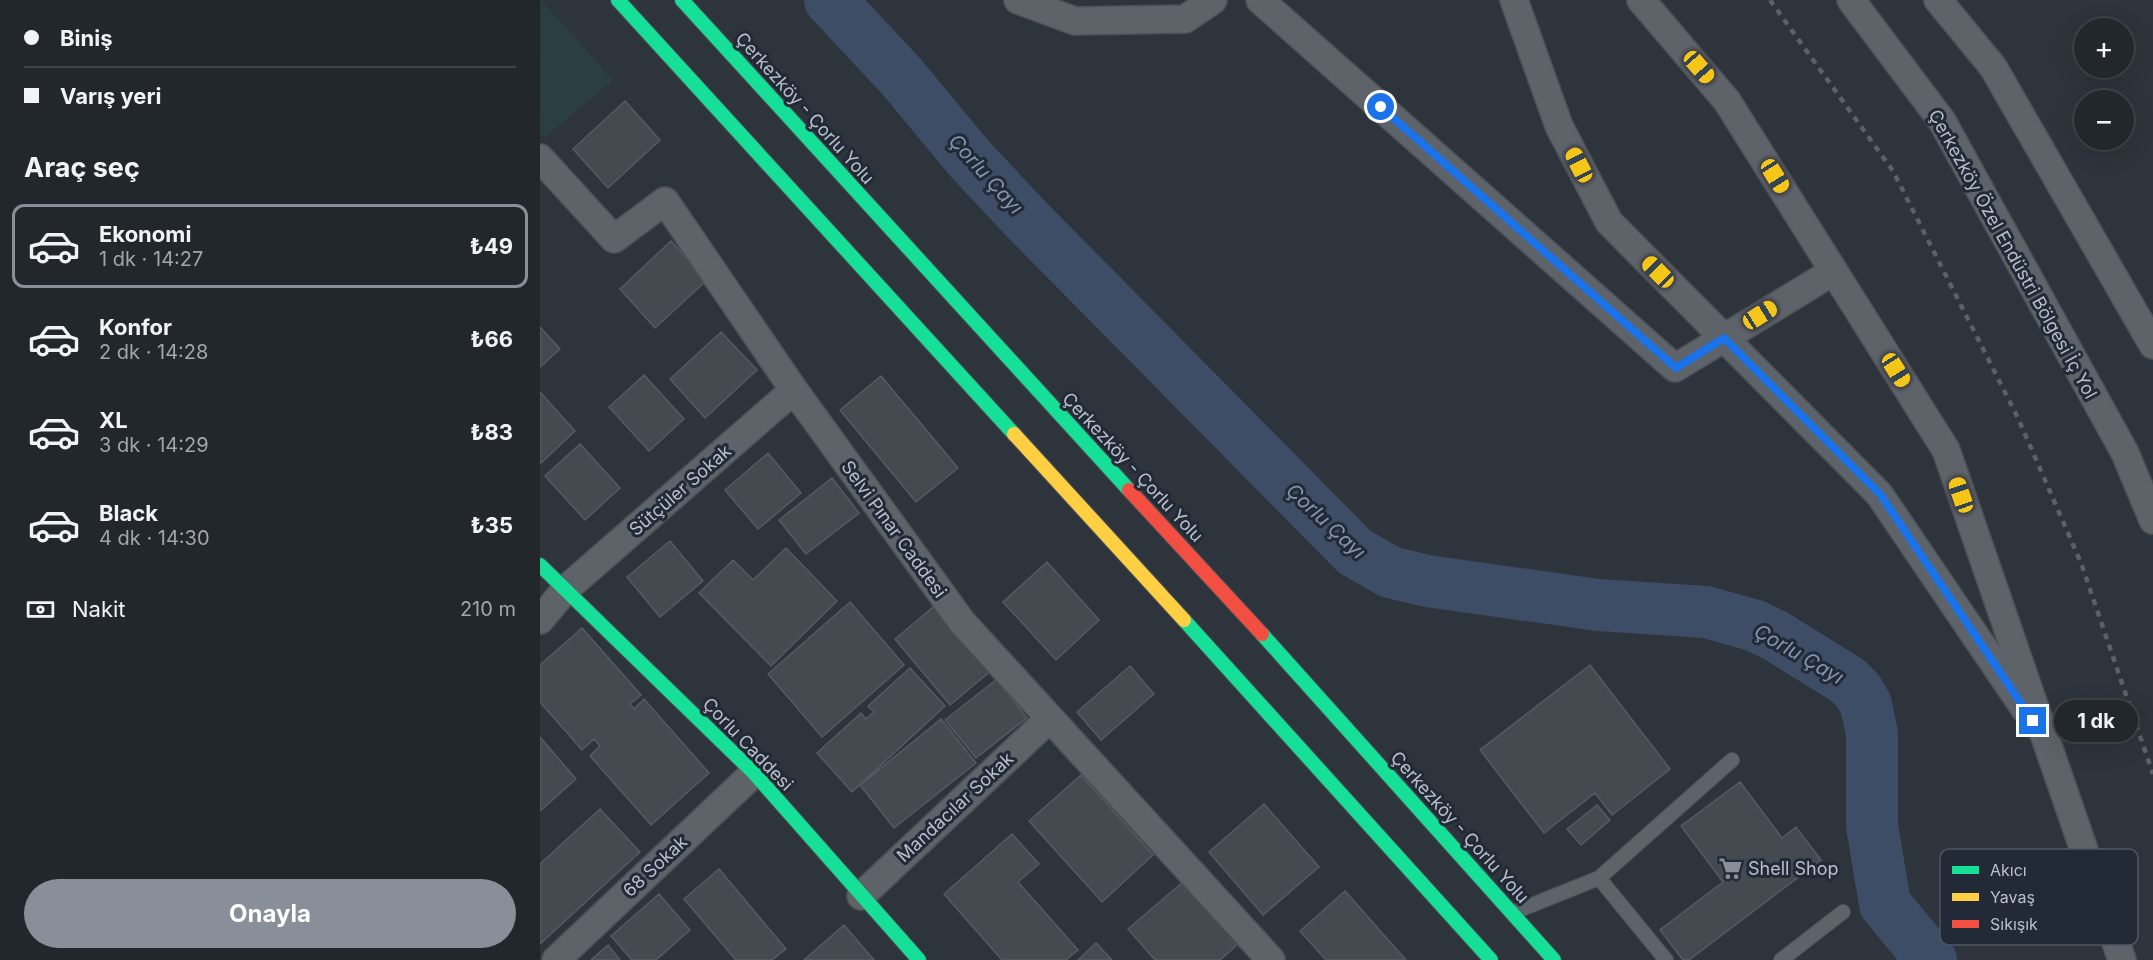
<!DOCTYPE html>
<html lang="tr">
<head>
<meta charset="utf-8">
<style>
  body { margin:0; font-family:Inter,sans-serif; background:#2a2f34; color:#f1f3f6; height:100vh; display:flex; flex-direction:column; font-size:22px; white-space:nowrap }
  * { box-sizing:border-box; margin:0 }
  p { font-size:20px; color:#a2a5a9 }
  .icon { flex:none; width:33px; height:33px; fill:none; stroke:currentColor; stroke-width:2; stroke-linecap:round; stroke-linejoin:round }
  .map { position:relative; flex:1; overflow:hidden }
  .details { display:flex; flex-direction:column; background:#22272c; width:540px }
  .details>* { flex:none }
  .banner { display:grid; align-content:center; height:132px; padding:0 24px; background:#22272c }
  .buttons { position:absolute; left:1534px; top:18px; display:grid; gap:12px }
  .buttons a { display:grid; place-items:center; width:60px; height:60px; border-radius:50%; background:#22272c; box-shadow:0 6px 24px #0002,0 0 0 2px #3f4448; font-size:30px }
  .end { position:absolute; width:27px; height:27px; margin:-14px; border:8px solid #1a73e8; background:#fff; box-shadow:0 0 0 3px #fff }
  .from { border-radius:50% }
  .bubble { position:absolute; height:42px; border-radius:21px; background:#22272c; box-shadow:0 6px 24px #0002,0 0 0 2px #3f4448; font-size:20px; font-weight:700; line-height:42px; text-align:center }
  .car { position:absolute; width:18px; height:36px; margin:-18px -9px; border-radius:8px; box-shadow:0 0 4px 2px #0007; background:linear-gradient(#f5c518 24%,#345 0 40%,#f5c518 0 76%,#345 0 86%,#f5c518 0) }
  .banner b { display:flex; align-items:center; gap:21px; height:57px; font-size:22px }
  .banner b+b { border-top:2px solid #3f4448 }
  .banner i { width:15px; height:15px; background:#f1f3f6 }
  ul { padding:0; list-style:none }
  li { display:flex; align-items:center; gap:18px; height:84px; margin:0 12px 9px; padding:0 12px; border:3px solid transparent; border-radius:12px }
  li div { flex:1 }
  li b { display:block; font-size:22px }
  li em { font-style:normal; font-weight:700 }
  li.selected { border-color:#888f99 }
  li>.icon { width:54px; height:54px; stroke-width:1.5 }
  h2 { padding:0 24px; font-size:27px; line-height:72px }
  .pay { display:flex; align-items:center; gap:15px; height:66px; padding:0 24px; font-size:22px }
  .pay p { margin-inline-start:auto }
  .button { display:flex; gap:12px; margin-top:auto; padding:12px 24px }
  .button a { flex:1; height:69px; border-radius:36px; background:#888f99; color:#fff; font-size:24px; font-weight:700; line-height:69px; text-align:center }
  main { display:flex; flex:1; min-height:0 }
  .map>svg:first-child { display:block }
  .green { fill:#2b3f42 }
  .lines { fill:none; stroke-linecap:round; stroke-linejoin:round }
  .river { stroke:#3d4d65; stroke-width:52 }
  .building { fill:#454950; stroke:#565b63; stroke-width:1.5 }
  .lane-casing { stroke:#4c5056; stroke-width:16 }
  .street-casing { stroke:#4c5056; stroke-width:30 }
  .fast-casing { stroke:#4c5056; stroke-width:16 }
  .slow-casing { stroke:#4c5056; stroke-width:16 }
  .jam-casing { stroke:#4c5056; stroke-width:16 }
  .lane { stroke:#5e6269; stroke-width:14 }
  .street { stroke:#5e6269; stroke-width:27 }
  .fast { stroke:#16e098; stroke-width:14 }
  .slow { stroke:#ffcf43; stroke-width:14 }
  .jam { stroke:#f24e42; stroke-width:14 }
  .rail { stroke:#5c6167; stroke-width:4.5; stroke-dasharray:6 6; stroke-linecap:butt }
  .route { stroke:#1a73e8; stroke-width:8 }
  .labels { text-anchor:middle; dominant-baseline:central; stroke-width:6; stroke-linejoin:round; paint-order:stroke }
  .street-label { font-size:18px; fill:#b9c0cb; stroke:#212a36 }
  .poi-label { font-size:18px; fill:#b9c0cb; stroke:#212a36; text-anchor:start }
  .water-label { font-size:20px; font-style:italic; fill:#8296b1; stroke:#212a36 }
  .key { fill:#212a36; stroke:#4f5763; stroke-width:1.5 }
  .key-label { font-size:16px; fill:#b9c0cb }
</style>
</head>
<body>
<main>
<section class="details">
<div class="banner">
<b><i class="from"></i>Biniş</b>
<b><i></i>Varış yeri</b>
</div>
<h2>Araç seç</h2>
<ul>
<li class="selected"><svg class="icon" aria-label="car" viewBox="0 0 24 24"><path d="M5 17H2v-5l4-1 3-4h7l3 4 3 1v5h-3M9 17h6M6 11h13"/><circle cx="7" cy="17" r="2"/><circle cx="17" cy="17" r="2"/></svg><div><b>Ekonomi</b><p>1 dk · 14:27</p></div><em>₺49</em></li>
<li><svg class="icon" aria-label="car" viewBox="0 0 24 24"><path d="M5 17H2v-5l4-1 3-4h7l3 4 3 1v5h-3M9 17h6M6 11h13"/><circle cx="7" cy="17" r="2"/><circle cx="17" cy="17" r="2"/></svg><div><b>Konfor</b><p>2 dk · 14:28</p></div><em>₺66</em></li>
<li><svg class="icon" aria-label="car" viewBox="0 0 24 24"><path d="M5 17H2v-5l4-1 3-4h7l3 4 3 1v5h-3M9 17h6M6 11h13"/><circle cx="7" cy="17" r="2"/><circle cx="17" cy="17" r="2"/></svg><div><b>XL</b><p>3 dk · 14:29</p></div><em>₺83</em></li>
<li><svg class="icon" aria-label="car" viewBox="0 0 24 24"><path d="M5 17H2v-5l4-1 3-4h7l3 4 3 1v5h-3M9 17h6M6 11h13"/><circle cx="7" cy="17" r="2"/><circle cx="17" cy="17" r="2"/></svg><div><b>Black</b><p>4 dk · 14:30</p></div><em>₺35</em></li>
</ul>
<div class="pay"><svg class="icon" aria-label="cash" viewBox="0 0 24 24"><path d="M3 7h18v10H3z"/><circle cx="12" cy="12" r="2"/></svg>Nakit<p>210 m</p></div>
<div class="button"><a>Onayla</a></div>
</section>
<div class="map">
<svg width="1613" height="960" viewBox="0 0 1613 960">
  <rect width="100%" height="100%" fill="#2e343b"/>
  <path class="green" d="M 1,0 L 73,80 L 5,137 L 0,132 Z"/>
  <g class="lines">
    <path class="river" d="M 290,0 L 361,76 L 429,158 L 487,220 L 815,552 L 850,572 L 887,581 L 1058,605 L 1166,612 L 1213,625 L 1236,636 L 1307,680 L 1318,691 L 1326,705 L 1332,734 L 1332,826 L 1345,904 L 1391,960"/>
  </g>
  <path class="building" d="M 85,101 L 120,140 L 68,188 L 33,149 Z
    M 131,241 L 167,280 L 115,328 L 80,289 Z
    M 0,327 L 20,349 L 0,367 Z
    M 181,332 L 217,370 L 165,418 L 130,379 Z
    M 104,375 L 144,419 L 109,451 L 69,407 Z
    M 341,376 L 418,468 L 376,502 L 300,410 Z
    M 0,392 L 35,431 L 1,463 L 0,462 Z
    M 40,444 L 80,488 L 45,520 L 5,476 Z
    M 228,453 L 261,493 L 218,529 L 185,490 Z
    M 292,478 L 319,513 L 266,554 L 239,520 Z
    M 130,541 L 163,581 L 120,617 L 87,577 Z
    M 246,548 L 297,601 L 231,666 L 159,593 L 193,560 L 213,580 Z
    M 507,562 L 559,620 L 516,660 L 463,602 Z
    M 310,602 L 364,665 L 282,737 L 228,674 Z
    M 398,603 L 453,669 L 410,705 L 355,639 Z
    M 42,628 L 101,695 L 90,704 L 94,709 L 104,699 L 169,773 L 111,825 L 50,756 L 60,746 L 54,739 L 42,750 L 0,702 L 0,665 Z
    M 1050,665 L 1130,769 L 1072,815 L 1055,793 L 1004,833 L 940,750 Z
    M 590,666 L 614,694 L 561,740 L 537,712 Z
    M 370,668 L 405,706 L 312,792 L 277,753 L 321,713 L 326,719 L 334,712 L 328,706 Z
    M 457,679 L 487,718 L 436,758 L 405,720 Z
    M 401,719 L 436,763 L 354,828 L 320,785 Z
    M 0,737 L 36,779 L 0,811 Z
    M 541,775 L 613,855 L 562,902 L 489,821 Z
    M 1200,782 L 1242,838 L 1256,827 L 1281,860 L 1149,960 L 1143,960 L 1120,930 L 1183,882 L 1141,826 Z
    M 724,804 L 779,867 L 723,915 L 669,852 Z
    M 1057,805 L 1070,820 L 1041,845 L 1027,829 Z
    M 60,809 L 100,852 L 0,944 L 0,864 Z
    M 472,834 L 499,864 L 478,882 L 538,950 L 526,960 L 462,960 L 404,894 Z
    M 179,869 L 246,949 L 232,960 L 196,960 L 144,899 Z
    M 644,881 L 698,944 L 680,960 L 615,960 L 588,929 Z
    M 805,891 L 866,960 L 786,960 L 760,931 Z
    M 119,894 L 150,930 L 116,960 L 92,960 L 71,936 Z
    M 304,925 L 334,960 L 264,960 Z
    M 556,943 L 572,960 L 538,960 Z
    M 68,945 L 80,960 L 51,960 Z"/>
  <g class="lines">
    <defs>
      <path id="lane" d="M 1059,878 L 1192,760
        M 972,913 L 1059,878 L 1126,960
        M 1241,960 L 1303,912"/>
      <path id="street" d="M 478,0 L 535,21 L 645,19 L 673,0
        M 720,0 L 1135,368 L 1294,271
        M 974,0 L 1019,126 L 1069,222 L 1339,494 L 1485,709
        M 1101,0 L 1187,101 L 1406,450 L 1582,960
        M 1311,0 L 1402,121 L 1585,453 L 1613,520
        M 1398,0 L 1453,67 L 1613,345
        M 0,158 L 74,239 L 125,201 L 254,390 L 422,622 L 731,960
        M 0,620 L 26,589 L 254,390
        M 321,896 L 509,719
        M 16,960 L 214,773"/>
      <path id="fast" d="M 78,0 L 474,434
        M 142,0 L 589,490
        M 0,565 L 214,773 L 379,960
        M 644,620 L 951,960
        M 722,634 L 1014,960"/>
      <path id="slow" d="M 474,434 L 644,620"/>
      <path id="jam" d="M 589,490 L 722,634"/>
    </defs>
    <use href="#lane" class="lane-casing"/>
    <use href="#street" class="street-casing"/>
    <use href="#fast" class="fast-casing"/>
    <use href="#slow" class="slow-casing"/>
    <use href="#jam" class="jam-casing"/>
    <use href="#lane" class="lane"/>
    <use href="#street" class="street"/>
    <use href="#fast" class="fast"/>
    <use href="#slow" class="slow"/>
    <use href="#jam" class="jam"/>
    <path class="rail" d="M 1230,0 L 1353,171 L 1478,418 L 1541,563 L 1613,774"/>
  </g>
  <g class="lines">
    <path class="route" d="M 841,107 L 1136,368 L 1184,338 L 1340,494 L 1493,721"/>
  </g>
  <defs>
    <symbol id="supermarket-bare" viewBox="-9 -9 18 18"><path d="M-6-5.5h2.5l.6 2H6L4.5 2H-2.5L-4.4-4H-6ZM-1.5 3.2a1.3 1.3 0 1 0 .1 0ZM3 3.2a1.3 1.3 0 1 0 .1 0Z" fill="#888f99" stroke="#212a36" stroke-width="2.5" paint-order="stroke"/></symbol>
  </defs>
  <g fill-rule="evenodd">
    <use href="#supermarket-bare" x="1174" y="852" width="33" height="33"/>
  </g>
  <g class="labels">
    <g class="street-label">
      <text transform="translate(265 108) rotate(48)">Çerkezköy - Çorlu Yolu</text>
      <text transform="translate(1473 254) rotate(61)">Çerkezköy Özel Endüstri Bölgesi İç Yol</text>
      <text transform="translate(593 467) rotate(47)">Çerkezköy - Çorlu Yolu</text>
      <text transform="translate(140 490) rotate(-41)">Sütçüler Sokak</text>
      <text transform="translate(354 529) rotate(54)">Selvi Pınar Caddesi</text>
      <text transform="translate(208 744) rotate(46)">Çorlu Caddesi</text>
      <text transform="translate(415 807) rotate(-43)">Mandacılar Sokak</text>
      <text transform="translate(920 827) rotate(48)">Çerkezköy - Çorlu Yolu</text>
      <text transform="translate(115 866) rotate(-43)">68 Sokak</text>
    </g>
    <g class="poi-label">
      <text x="1208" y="868">Shell Shop</text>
    </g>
    <g class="water-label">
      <text transform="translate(446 174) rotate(48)">Çorlu Çayı</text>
      <text transform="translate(786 521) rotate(43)">Çorlu Çayı</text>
      <text transform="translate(1259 654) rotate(30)">Çorlu Çayı</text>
    </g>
  </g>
  <rect x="1400" y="849" width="198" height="96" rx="9" class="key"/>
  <rect x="1412" y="866" width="27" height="8" fill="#16e098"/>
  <rect x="1412" y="893" width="27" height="8" fill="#ffcf43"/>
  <rect x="1412" y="920" width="27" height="8" fill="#f24e42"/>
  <g class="key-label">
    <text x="1450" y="876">Akıcı</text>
    <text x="1450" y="903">Yavaş</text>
    <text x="1450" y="930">Sıkışık</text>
  </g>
</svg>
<div class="buttons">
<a>+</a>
<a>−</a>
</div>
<i class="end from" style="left:841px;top:107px"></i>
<i class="end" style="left:1493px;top:721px"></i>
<div class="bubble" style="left:1514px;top:700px;width:84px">1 dk</div>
<i class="car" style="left:1159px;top:67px;rotate:139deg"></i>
<i class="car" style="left:1039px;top:165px;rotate:333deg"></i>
<i class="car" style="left:1235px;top:176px;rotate:148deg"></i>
<i class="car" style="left:1118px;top:272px;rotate:315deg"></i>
<i class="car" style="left:1220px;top:315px;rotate:58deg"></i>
<i class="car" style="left:1356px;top:370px;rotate:148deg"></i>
<i class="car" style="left:1421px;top:495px;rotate:341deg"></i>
</div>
</main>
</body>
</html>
